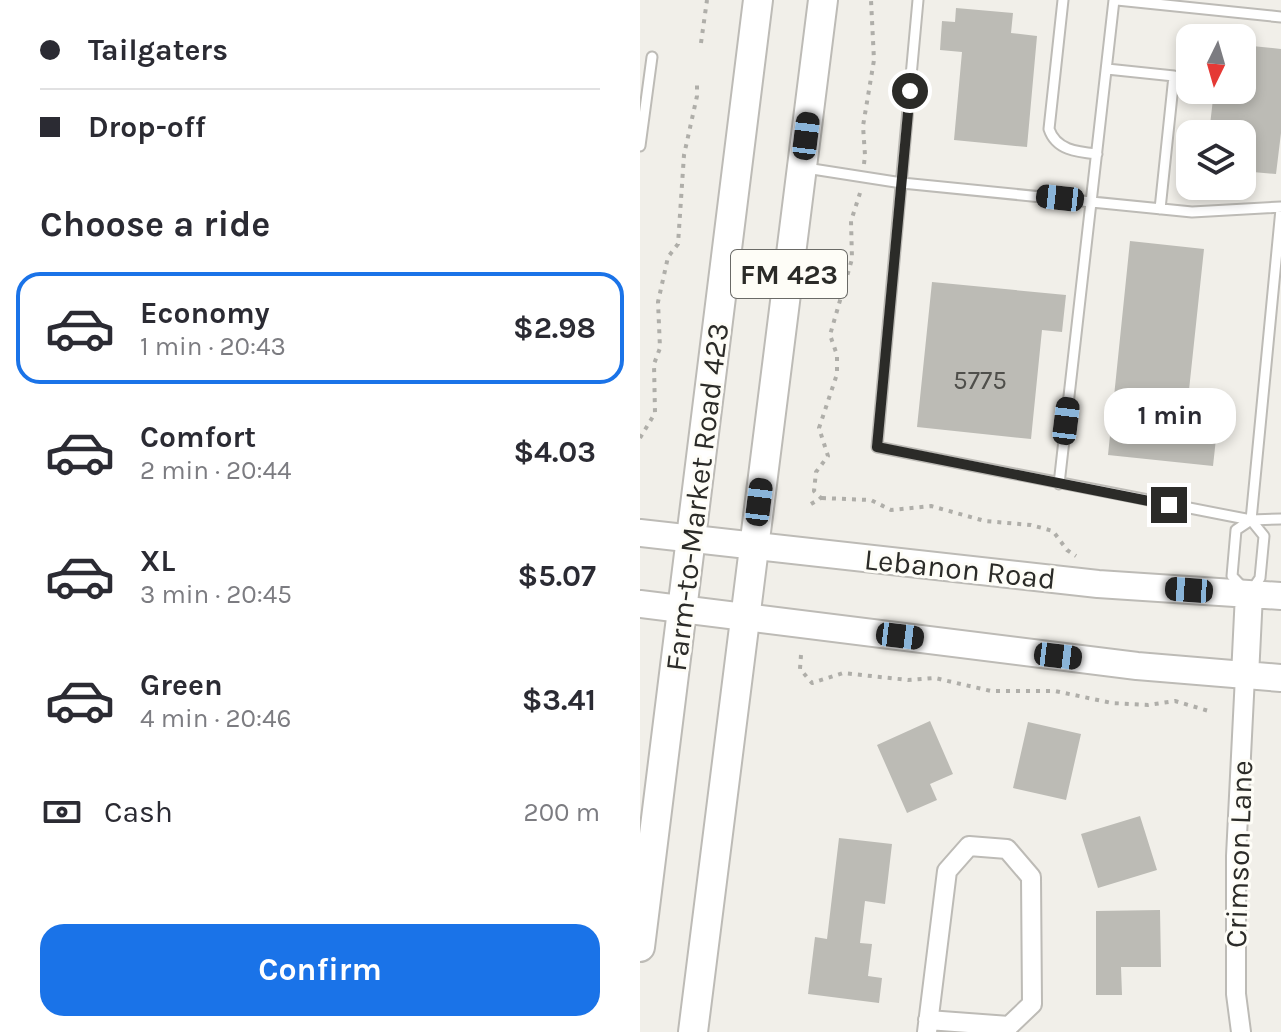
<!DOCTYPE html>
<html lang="en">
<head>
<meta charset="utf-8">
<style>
  body { margin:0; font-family:Karla,sans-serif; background:#f7f7f7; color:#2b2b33; height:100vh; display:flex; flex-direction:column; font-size:30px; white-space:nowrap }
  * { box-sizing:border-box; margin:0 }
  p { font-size:26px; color:#7c7c81 }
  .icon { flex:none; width:44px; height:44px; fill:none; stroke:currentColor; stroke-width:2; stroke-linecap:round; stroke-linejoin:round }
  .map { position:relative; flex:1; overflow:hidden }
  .panel { display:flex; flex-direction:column; background:#fff; width:640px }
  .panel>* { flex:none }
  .top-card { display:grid; align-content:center; height:176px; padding:0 40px; background:#fff }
  .needle { width:52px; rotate:185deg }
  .fabs { position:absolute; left:536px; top:24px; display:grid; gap:16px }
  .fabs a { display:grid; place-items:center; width:80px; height:80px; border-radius:16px; background:#fff; box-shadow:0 4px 12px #0003; font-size:40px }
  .end { position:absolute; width:36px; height:36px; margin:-18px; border:10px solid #2b2b28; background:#fff; box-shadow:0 0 0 4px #fff }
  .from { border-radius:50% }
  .bubble { position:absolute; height:56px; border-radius:24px; background:#fff; box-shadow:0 4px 12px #0003; font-size:26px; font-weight:700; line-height:56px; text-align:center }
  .car { position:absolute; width:24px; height:48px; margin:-24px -12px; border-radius:10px; box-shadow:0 0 6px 2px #0007; background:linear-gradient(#222 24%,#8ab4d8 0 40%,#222 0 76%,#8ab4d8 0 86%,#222 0) }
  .top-card b { display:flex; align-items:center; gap:28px; height:76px; font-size:30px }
  .top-card b+b { border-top:2px solid #e1e1e2 }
  .top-card i { width:20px; height:20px; background:#2b2b33 }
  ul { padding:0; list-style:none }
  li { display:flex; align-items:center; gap:24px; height:112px; margin:0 16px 12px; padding:0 24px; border:4px solid transparent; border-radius:24px }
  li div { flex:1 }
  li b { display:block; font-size:30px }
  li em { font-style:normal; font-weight:700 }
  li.on { border-color:#1a73e8 }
  li>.icon { width:72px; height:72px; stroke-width:1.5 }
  h2 { padding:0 40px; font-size:36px; line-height:96px }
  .pay { display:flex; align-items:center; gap:20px; height:88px; padding:0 40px; font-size:30px }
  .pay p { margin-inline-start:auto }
  .primary-button { display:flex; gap:16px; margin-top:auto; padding:16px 40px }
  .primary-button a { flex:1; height:92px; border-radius:24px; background:#1a73e8; color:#fff; font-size:32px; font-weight:700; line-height:92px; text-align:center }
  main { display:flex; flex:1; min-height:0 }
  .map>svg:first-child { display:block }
  .building { fill:#bcbbb5 }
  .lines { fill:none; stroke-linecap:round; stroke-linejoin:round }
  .service-casing { stroke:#bdbbb6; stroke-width:13 }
  .minor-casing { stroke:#bdbbb6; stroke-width:22 }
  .secondary-casing { stroke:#bdbbb6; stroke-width:30 }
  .primary-casing { stroke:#bdbbb6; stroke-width:32 }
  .path { stroke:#afaea9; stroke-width:4; stroke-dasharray:4 6; stroke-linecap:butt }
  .service { stroke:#fff; stroke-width:9 }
  .minor { stroke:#fff; stroke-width:18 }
  .secondary { stroke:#fff; stroke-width:26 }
  .primary { stroke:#fff; stroke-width:28 }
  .route { stroke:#2b2b28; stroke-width:10 }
  .labels { text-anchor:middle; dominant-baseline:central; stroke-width:6; stroke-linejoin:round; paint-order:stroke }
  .number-label { font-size:26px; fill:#4f4f4b }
  .shield { fill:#fefdf7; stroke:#6a6a66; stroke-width:2 }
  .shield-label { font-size:28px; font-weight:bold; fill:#2b2b28 }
  .street-label { font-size:30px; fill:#2b2b28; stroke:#fefdf7 }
</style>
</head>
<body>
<main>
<section class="panel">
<div class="top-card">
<b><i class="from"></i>Tailgaters</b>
<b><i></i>Drop-off</b>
</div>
<h2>Choose a ride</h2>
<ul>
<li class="on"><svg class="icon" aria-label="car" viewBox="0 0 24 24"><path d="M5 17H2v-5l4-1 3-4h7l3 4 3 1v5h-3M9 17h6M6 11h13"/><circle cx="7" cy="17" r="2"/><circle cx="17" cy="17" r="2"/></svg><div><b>Economy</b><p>1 min · 20:43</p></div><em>$2.98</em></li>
<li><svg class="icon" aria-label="car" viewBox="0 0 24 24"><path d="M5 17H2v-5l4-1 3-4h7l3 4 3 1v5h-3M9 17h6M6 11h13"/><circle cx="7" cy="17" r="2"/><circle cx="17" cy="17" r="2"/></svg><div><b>Comfort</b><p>2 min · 20:44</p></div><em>$4.03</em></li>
<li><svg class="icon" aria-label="car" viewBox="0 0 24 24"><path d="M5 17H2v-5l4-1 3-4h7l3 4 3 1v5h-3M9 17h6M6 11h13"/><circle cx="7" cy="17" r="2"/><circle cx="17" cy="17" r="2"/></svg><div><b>XL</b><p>3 min · 20:45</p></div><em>$5.07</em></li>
<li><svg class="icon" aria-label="car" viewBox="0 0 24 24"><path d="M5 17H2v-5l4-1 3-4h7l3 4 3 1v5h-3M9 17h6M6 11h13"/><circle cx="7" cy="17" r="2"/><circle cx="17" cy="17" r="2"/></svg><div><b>Green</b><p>4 min · 20:46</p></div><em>$3.41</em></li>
</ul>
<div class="pay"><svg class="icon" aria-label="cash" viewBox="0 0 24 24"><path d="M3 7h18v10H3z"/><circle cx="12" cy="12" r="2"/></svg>Cash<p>200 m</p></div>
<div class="primary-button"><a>Confirm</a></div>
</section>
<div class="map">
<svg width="641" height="1032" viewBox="0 0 641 1032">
  <rect width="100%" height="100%" fill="#f1efe9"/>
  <path class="building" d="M 316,8 L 373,13 L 371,33 L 397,36 L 387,147 L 314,140 L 322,52 L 300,50 L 302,21 L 315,22 Z
    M 602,45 L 641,49 L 641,133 L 636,174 L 602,171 L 602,134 L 569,134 L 574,90 L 602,90 Z
    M 490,241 L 564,249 L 549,390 L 581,393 L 573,466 L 468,455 Z
    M 292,282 L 426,295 L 422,332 L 402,330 L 391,439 L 277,427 Z
    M 290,721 L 313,774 L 290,784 L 297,800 L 267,813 L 237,745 Z
    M 388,722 L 441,734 L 426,800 L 373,788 Z
    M 500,816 L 517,870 L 458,888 L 441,834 Z
    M 199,838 L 252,844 L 245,904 L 225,901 L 220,943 L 232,944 L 228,976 L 242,978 L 239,1003 L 168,994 L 175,937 L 187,939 Z
    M 520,910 L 521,967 L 481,967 L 482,995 L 456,995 L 456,911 Z"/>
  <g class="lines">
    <defs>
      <path id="service" d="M 278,0 L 237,447 L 611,520 L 641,519
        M 423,0 L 409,129 C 416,150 437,152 457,154
        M 477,0 L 641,17
        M 467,69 L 534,76 L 520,209
        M 0,146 L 12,57
        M 166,168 L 262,183 L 552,212 L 641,207
        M 419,484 L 474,0
        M 611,520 L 596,530 L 592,576 L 609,594 L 620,578 L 624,536 L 611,520 L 641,209"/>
      <path id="minor" d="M 287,1032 L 307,871 L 329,846 L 367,849 L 391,877 L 392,1004 L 369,1026 L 288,1020
        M 601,1032 L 596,994 L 596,856 L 605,676"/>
      <path id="secondary" d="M 0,533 L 458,584 L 641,596
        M 0,604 L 497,666 L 641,678
        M 605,676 L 609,594"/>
      <path id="primary" d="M 0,947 L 118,0
        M 53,1032 L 183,0"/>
    </defs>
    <use href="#service" class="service-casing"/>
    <use href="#minor" class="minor-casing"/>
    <use href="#secondary" class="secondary-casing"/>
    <use href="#primary" class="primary-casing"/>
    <path class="path" d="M 61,43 L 67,0
      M 224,164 L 225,155 L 223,126 L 234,60 L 231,0
      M 0,438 L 15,413 L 14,364 L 20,348 L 18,302 L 28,257 L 38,244 L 44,155 L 57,96 L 57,80
      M 182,498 L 231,500 L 251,510 L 291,506 L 345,521 L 391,525 L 413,531 L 427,550 L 436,556
      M 171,504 L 181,498 L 174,491 L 176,472 L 188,456 L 179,428 L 197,374 L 197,355 L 190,335 L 212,259 L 211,221 L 220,193
      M 161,655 L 160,669 L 172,683 L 203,673 L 268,680 L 295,678 L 351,691 L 415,691 L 472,703 L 508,705 L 535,701 L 572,712"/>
    <use href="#service" class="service"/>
    <use href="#minor" class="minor"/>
    <use href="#secondary" class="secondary"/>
    <use href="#primary" class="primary"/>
  </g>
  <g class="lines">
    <path class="route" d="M 270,91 L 237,447 L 529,505"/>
  </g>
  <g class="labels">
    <g class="number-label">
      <text x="340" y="380">5775</text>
    </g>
    <rect class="shield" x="91" y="250" width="116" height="48" rx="6"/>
    <g class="shield-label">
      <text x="149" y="274">FM 423</text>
    </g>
    <g class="street-label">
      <text transform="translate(57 497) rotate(-83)">Farm-to-Market Road 423</text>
      <text transform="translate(320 569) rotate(6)">Lebanon Road</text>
      <text transform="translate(599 854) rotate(-88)">Crimson Lane</text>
    </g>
  </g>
</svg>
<div class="fabs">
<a><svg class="needle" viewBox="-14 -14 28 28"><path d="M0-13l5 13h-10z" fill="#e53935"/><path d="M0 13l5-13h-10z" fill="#7c7c81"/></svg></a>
<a><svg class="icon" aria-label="layers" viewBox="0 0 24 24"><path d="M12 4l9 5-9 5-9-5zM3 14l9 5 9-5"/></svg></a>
</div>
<i class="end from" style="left:270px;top:91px"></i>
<i class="end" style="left:529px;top:505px"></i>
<div class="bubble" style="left:464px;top:388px;width:132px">1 min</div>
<i class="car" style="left:166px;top:136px;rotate:7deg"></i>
<i class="car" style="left:420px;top:198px;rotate:276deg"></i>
<i class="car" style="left:426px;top:421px;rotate:7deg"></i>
<i class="car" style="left:119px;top:502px;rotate:7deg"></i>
<i class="car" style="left:549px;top:590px;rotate:274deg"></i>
<i class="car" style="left:260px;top:636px;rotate:97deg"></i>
<i class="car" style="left:418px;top:656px;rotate:97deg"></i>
</div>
</main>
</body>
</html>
